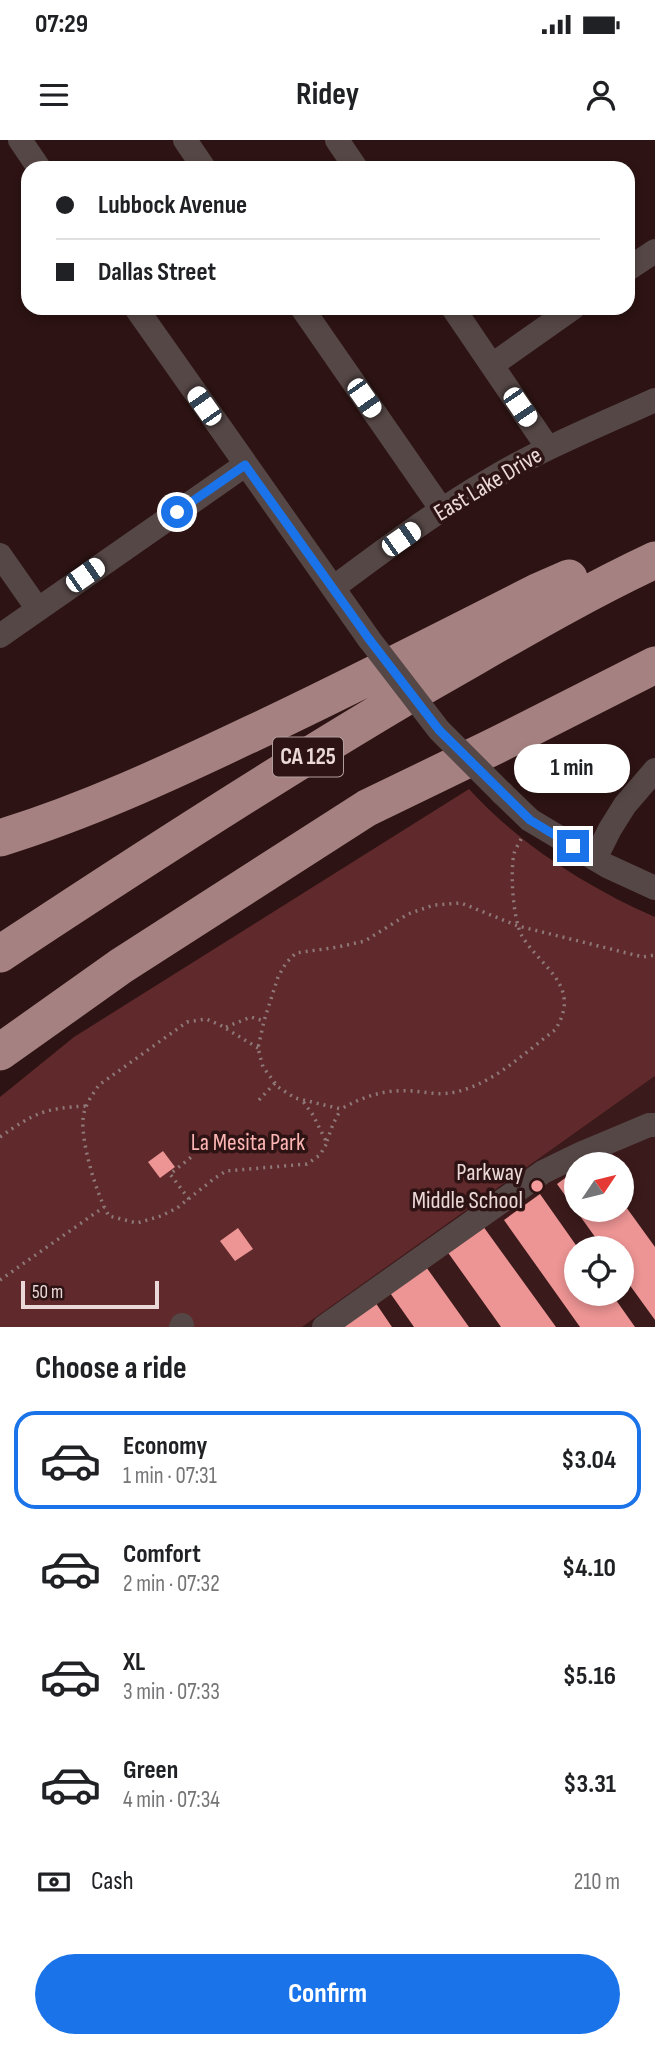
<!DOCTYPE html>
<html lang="en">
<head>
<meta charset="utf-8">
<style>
  body { margin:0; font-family:"Sofia Sans Condensed",sans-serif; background:#f6f6f6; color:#202124; height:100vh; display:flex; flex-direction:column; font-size:26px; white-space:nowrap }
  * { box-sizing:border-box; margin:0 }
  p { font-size:23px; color:#757577 }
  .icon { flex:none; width:38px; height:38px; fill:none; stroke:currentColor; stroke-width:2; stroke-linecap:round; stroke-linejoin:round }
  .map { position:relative; height:1187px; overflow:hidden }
  .drawer { display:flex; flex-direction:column; background:#fff; flex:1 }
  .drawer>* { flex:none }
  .guide { position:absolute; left:21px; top:21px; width:614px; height:154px; border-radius:21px; box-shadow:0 4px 10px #0003; display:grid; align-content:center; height:154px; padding:0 35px; background:#fff }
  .needle { width:46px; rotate:55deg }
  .tools { position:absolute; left:564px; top:1012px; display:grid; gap:14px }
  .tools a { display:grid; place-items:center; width:70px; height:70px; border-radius:50%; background:#fff; box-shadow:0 4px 10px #0003; font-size:35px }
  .scale { position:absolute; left:21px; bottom:18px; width:138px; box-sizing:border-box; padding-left:7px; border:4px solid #ebd8d8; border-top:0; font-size:19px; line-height:24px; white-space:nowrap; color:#ebd8d8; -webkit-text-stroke:5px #2d1313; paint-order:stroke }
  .end { position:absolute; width:32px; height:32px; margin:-16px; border:9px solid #1a73e8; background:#fff; box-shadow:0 0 0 4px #fff }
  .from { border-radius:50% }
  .bubble { position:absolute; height:49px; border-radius:24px; background:#fff; box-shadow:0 4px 10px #0003; font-size:23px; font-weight:700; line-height:49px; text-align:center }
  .car { position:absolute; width:21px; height:42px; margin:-21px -10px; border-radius:9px; box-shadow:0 0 5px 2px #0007; background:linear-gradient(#fff 24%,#345 0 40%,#fff 0 76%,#345 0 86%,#fff 0) }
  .guide b { display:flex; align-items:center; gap:24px; height:66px; font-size:26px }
  .guide b+b { border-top:2px solid #e0e0e0 }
  .guide i { width:18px; height:18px; background:#202124 }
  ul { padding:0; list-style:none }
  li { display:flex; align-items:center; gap:21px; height:98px; margin:0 14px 10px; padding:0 21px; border:4px solid transparent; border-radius:21px }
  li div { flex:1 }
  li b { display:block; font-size:26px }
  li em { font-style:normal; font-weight:700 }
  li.selected { border-color:#1a73e8 }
  li>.icon { width:63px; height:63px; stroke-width:1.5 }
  h2 { padding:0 35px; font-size:32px; line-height:84px }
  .pay { display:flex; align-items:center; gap:18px; height:77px; padding:0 35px; font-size:26px }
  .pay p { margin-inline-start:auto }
  .primary-button { display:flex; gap:14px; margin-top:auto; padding:14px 35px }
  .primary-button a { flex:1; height:80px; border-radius:42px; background:#1a73e8; color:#fff; font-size:28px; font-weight:700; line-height:80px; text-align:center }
  .status { display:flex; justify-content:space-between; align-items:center; height:49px; padding:0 35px; background:#fff; direction:ltr }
  .status svg { height:19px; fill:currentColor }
  header { display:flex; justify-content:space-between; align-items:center; height:91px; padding:0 35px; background:#fff; font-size:32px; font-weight:700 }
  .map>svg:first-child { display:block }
  .built { fill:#3b1a1b; fill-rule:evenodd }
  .green { fill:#60292b }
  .building { fill:#ed9494 }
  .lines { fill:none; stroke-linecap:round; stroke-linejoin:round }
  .path { stroke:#8f7878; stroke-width:3.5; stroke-dasharray:2 5; stroke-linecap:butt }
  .minor { stroke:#554746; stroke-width:24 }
  .highway { stroke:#a58281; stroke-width:37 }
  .minor-bridge { stroke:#554746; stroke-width:24 }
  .route { stroke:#1a73e8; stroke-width:9 }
  .poi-dot { fill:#f59b9b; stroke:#2d1313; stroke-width:2.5 }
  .labels { text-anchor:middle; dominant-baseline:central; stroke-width:7; stroke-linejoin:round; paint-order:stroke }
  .shield { fill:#2d1313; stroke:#b29d9d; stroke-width:2 }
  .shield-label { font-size:23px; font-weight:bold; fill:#ebd8d8 }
  .street-label { font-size:24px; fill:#ebd8d8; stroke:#2d1313 }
  .park-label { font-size:24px; fill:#fdb6b4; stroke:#2d1313 }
  .poi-label { font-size:24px; fill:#ebd8d8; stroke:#2d1313; text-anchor:end }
</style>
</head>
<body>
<div class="status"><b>07:29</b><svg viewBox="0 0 49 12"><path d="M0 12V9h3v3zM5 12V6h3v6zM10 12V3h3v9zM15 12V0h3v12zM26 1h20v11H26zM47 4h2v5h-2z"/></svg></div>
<header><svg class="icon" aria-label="menu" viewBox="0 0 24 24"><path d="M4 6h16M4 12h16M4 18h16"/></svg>Ridey<svg class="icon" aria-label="person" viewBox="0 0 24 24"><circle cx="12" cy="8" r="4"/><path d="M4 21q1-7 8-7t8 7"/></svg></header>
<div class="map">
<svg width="655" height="1187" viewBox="0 0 655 1187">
  <rect width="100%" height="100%" fill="#2d1313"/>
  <path class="built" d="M 655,936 L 655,1187 L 302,1187 ZM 576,1024 L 621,1024 L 621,1069 L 576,1069 ZM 576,1108 L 621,1108 L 621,1153 L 576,1153 Z"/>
  <path class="green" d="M 469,649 C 519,704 587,747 655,777 L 655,936 L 302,1187 L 0,1187 L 0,957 L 74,897 Z"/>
  <path class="building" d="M 163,1011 L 175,1027 L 160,1038 L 148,1022 Z
    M 576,1030 L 576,1069 L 621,1069 L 621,1060 L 655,1107 L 655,1180 L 621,1133 L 621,1108 L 603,1108 L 557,1044 Z
    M 540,1054 L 578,1108 L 576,1108 L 576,1153 L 611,1153 L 635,1187 L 580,1187 L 504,1080 Z
    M 480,1082 L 556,1187 L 501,1187 L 444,1107 Z
    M 238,1088 L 253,1109 L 235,1121 L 220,1101 Z
    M 424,1124 L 469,1187 L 414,1187 L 388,1150 Z
    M 373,1159 L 392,1187 L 338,1187 Z"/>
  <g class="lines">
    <path class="path" d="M 521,699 C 519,704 515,709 514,714 C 510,732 513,780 522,796 C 541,828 583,846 555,890 C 523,914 490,947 450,953 C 439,955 424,952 413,951 C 385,949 364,956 341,969 L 295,958 L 278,947 L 263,927 L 258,908 L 264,881 L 278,837 L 286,823 L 296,813 L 338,807 L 365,801 L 408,774 L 434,765 L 461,763 L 518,786 L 643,817 L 655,815
      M 226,887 L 251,877 L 264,881
      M 258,908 L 220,885 L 206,879 L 187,882 L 99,945 C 92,955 84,966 83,979 C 81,1003 97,1056 109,1076 L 137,1083 L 161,1076 L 177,1068 L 215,1038 L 226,1031 L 307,1024 L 320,1015 L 327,1003 L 313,975 L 302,960
      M 259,960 L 275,943
      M 0,997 C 34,973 45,968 87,966
      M 327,1001 L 333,984 L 341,969
      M 189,1059 L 170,1034 L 194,1015
      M 0,1140 L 104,1067"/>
    <path class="minor" d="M 20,0 L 39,28
      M 185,0 L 204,28
      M 337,0 L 356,28
      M 628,129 L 655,111
      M 136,168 L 369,499
      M 302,168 L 442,370
      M 453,168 L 548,308
      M 492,225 L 573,168
      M 0,415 L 37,468
      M 333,448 C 384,410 436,371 491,339 C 543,308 600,285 655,260
      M 0,496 L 245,325
      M 502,653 L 530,680 L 607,726 L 655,748
      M 595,719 L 610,689 L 625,665 L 655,630
      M 181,1187 L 182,1185
      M 324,1187 L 543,1032 L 580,1014 L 649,985 L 655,985"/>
    <path class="highway" d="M 0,698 C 87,671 169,633 251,594 C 347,549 442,500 537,452 L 569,438
      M 0,814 C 142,720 284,628 431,542 C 505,500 578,456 655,420
      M 0,912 L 121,826 L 367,668 L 495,606 L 655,525"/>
    <path class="minor-bridge" d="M 369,499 L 439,590 L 502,653"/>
  </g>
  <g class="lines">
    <path class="route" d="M 177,372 L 245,325 L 369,499 L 439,590 L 530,680 L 573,706"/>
  </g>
  <circle class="poi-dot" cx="537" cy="1046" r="7"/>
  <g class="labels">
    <rect class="shield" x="273" y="597.5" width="70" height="39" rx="5"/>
    <g class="shield-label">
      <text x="308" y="617">CA 125</text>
    </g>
    <g class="street-label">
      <text transform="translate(488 344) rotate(-31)">East Lake Drive</text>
    </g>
    <g class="park-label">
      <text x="248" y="1002">La Mesita Park</text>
    </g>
    <g class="poi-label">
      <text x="523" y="1032">Parkway<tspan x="523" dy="28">Middle School</tspan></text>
    </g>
  </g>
</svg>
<div class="tools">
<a><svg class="needle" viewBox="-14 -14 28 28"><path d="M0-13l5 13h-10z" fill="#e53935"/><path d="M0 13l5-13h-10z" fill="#757577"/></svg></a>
<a><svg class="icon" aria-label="locate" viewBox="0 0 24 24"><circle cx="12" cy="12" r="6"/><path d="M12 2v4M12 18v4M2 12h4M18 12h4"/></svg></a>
</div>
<div class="scale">50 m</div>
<i class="end from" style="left:177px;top:372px"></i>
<i class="end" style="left:573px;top:706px"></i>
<div class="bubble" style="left:514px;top:604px;width:116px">1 min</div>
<i class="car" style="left:364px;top:258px;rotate:145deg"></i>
<i class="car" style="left:204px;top:266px;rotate:325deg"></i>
<i class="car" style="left:520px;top:267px;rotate:146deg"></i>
<i class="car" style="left:401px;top:399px;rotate:55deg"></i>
<i class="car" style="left:85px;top:435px;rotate:55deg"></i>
<div class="guide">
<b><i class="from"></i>Lubbock Avenue</b>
<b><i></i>Dallas Street</b>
</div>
</div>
<section class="drawer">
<h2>Choose a ride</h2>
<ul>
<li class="selected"><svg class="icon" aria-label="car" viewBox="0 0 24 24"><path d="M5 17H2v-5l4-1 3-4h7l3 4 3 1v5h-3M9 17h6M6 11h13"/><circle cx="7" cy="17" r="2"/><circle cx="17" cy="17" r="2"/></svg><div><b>Economy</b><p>1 min · 07:31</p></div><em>$3.04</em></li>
<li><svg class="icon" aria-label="car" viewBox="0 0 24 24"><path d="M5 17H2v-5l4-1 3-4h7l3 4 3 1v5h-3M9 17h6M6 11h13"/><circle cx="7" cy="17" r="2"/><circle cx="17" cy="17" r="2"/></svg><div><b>Comfort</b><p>2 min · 07:32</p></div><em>$4.10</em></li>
<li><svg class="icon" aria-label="car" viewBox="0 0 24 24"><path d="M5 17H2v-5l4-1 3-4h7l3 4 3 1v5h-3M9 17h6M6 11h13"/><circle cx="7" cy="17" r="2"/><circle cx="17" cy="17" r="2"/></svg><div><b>XL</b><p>3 min · 07:33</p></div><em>$5.16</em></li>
<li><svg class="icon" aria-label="car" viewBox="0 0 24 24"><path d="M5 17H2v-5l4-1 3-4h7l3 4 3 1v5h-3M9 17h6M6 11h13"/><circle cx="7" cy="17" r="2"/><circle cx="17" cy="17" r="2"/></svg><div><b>Green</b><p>4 min · 07:34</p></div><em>$3.31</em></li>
</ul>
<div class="pay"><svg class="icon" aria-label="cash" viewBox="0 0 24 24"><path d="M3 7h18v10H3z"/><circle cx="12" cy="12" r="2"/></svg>Cash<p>210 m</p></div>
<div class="primary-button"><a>Confirm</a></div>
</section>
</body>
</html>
